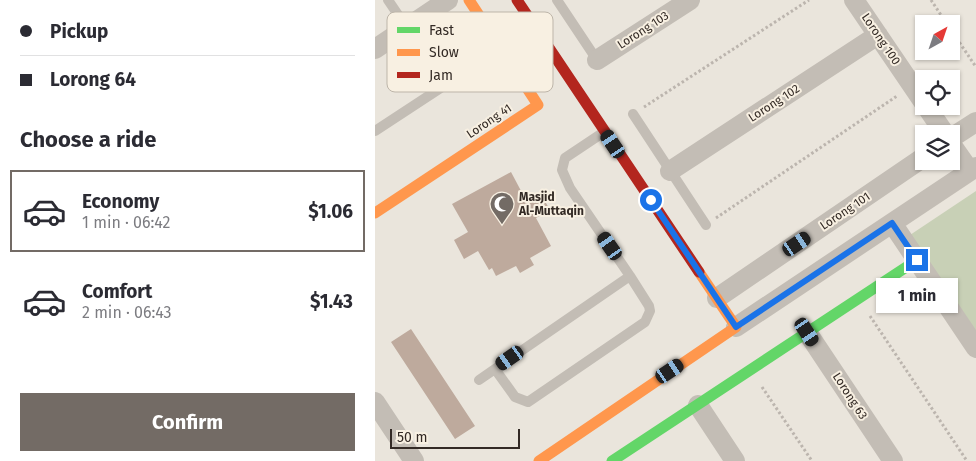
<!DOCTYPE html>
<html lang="en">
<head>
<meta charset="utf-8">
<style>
  body { margin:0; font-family:"Fira Sans",sans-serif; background:#f2f2f3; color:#2b2b33; height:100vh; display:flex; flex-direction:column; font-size:19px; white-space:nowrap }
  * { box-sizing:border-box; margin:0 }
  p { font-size:16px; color:#7c7c81 }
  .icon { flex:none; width:28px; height:28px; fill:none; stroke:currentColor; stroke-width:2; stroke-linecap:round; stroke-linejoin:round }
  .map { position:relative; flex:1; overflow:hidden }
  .drawer { display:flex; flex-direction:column; background:#fff; width:375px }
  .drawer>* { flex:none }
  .guide { display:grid; align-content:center; height:110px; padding:0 20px; background:#fff }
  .needle { width:32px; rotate:40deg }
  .controls { position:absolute; left:540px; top:15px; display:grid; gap:10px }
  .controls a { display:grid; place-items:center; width:45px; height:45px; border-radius:0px; background:#fff; box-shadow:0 1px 4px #0004; font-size:25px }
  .scale { position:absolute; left:15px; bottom:12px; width:130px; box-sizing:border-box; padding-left:5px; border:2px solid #332a25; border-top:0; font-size:14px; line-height:18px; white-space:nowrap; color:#332a25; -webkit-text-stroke:4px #f8f0e2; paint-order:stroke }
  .end { position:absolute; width:22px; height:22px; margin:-11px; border:6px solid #1a73e8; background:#fff; box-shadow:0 0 0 2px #fff }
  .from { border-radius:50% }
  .bubble { position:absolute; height:35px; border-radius:0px; background:#fff; box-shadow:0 1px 4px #0004; font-size:16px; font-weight:700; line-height:35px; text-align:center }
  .car { position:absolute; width:15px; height:30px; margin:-15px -8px; border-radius:6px; box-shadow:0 0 4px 1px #0007; background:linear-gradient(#222 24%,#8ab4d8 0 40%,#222 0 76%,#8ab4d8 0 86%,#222 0) }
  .guide b { display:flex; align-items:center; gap:18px; height:48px; font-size:19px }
  .guide b+b { border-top:1px solid #e1e1e2 }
  .guide i { width:12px; height:12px; background:#2b2b33 }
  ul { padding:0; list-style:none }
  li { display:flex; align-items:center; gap:15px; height:82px; margin:0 10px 8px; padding:0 10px; border:2px solid transparent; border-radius:0px }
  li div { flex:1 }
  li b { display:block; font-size:19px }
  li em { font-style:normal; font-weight:700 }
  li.selected { border-color:#736b65 }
  li>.icon { width:45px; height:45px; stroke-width:1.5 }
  h2 { padding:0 20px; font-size:22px; line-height:60px }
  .cta { display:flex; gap:10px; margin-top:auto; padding:10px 20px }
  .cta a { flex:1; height:58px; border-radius:0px; background:#736b65; color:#fff; font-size:20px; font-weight:700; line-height:58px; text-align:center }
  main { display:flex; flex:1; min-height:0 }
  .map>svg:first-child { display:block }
  .green { fill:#c8d0b6 }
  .building { fill:#beaa9d }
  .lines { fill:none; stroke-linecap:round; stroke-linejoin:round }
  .path { stroke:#bcb5ae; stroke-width:3; stroke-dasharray:2.5 2.5; stroke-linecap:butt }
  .lane { stroke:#c3bdb5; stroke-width:10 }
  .street { stroke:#c3bdb5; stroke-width:20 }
  .fast { stroke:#63d668; stroke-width:11 }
  .slow { stroke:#ff974d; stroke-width:11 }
  .jam { stroke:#b3261e; stroke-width:11 }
  .route { stroke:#1a73e8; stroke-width:6 }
  .labels { text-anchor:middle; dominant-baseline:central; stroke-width:4; stroke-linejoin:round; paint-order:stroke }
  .street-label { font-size:12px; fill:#332a25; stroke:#f8f0e2 }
  .poi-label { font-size:12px; font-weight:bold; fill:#332a25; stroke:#f8f0e2; text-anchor:start }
  .key { fill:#f8f0e2; stroke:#bdb5a9; stroke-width:1 }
  .key-label { font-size:14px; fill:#332a25 }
</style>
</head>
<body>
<main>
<section class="drawer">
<div class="guide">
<b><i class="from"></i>Pickup</b>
<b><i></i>Lorong 64</b>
</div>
<h2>Choose a ride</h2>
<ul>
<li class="selected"><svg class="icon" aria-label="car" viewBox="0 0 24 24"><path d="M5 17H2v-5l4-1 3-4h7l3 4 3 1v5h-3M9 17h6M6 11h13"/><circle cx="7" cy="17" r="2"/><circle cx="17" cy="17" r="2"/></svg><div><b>Economy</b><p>1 min · 06:42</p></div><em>$1.06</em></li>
<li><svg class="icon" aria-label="car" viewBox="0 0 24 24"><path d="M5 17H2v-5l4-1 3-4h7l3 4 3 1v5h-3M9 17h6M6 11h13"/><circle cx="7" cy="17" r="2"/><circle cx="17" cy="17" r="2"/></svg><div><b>Comfort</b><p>2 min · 06:43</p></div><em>$1.43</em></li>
</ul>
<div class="cta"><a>Confirm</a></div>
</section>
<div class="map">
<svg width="601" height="461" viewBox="0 0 601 461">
  <rect width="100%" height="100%" fill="#eae5dc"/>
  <path class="green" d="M 601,191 L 601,336 L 532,237 Z"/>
  <path class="building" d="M 136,172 L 153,204 L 167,196 L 175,210 L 161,218 L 176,246 L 155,258 L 159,265 L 145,273 L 141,266 L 121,276 L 117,268 L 114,270 L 103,251 L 89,259 L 79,240 L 93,232 L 77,204 Z
    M 36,329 L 100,426 L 80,439 L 16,342 Z"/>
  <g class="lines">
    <path class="path" d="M 556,0 L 572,24
      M 576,30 L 601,67
      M 269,107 L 434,0
      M 341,218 L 522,96
      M 495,316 L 592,461
      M 387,387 L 437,461"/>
    <path class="lane" d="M 13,0 L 32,28
      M 182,0 L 222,60
      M 258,114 L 331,225
      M 0,131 L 125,49
      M 120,369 L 140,397 L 153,402 L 270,322 L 275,311 L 274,306 L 255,276
      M 104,380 L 255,276 L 195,188 L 187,170 L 190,158 L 229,132"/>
    <path class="street" d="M 479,0 L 549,103
      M 0,49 L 73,0
      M 222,60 L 315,0
      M 551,106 L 570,134
      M 576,138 L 601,122
      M 576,144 L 595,171
      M 295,171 L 503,35
      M 517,223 L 601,348
      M 342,298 L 549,157
      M 361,327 L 601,167
      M 432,332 L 518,461
      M 0,402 L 39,461
      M 323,405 L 360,461"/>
    <path class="fast" d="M 237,461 L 542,260"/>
    <path class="slow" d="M 0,213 L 163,105 L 94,0
      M 164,461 L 361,327 L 324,272"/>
    <path class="jam" d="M 142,0 L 324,272"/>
  </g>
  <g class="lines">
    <path class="route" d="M 276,200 L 361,327 L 517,223 L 542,260"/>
  </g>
  <defs>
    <symbol id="mosque-pin" viewBox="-11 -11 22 30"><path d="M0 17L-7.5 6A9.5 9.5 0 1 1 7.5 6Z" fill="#736b65" stroke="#f8f0e2"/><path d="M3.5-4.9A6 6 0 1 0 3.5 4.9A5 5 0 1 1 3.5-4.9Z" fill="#fff"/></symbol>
  </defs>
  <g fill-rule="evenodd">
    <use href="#mosque-pin" x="113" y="190" width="28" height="38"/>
  </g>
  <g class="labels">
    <g class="street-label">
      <text transform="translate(268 30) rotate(-33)">Lorong 103</text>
      <text transform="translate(506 39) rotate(56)">Lorong 100</text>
      <text transform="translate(399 103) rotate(-33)">Lorong 102</text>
      <text transform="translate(114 121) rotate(-34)">Lorong 41</text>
      <text transform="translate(470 211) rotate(-34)">Lorong 101</text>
      <text transform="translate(475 396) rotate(57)">Lorong 63</text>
    </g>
    <g class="poi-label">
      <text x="144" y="197">Masjid<tspan x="144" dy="14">Al-Muttaqin</tspan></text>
    </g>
  </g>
  <rect x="12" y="12" width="166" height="80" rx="8" class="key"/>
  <rect x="22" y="27" width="23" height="6" fill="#63d668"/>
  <rect x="22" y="49" width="23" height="7" fill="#ff974d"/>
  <rect x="22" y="72" width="23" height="6" fill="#b3261e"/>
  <g class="key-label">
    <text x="54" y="35">Fast</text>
    <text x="54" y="57">Slow</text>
    <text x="54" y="80">Jam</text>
  </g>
</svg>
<div class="controls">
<a><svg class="needle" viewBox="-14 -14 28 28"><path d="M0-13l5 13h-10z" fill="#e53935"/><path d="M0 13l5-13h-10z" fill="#7c7c81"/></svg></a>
<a><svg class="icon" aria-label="locate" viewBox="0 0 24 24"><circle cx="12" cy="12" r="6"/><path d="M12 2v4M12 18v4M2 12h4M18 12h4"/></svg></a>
<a><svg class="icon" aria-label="layers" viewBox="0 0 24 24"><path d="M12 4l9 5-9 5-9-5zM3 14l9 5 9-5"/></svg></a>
</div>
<div class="scale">50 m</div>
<i class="end from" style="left:276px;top:200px"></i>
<i class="end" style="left:542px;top:260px"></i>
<div class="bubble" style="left:501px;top:278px;width:82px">1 min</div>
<i class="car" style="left:238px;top:144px;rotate:326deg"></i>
<i class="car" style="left:422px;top:244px;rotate:56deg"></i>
<i class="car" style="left:235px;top:246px;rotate:325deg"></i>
<i class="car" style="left:432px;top:332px;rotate:147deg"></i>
<i class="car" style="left:135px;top:358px;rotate:235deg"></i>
<i class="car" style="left:295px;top:371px;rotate:56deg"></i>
</div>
</main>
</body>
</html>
